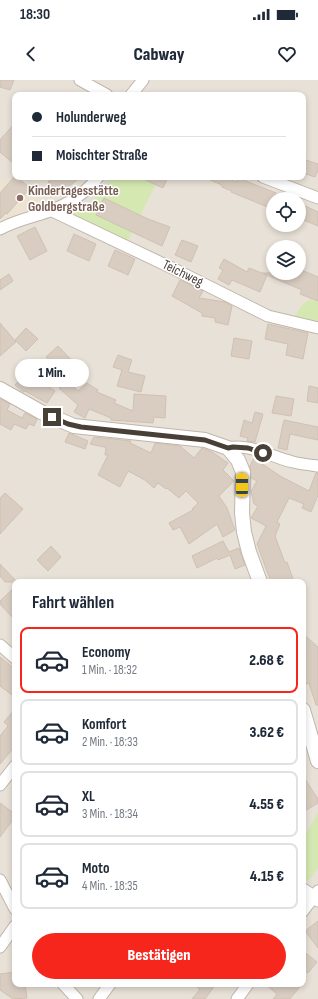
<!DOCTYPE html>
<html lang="de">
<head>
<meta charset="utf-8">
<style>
  body { margin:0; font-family:"Sofia Sans Condensed",sans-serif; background:#f2f2f3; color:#1f2937; height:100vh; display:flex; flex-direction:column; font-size:15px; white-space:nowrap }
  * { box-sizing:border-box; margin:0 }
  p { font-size:13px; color:#747a83 }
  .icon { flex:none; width:22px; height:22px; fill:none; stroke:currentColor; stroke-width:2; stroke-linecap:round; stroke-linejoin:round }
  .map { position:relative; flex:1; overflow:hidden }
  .drawer { position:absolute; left:12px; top:499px; width:294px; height:408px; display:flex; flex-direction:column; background:#fff; border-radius:8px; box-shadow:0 2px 6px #0003 }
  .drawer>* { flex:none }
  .banner { position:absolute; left:12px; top:12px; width:294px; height:88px; border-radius:8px; box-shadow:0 2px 6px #0003; display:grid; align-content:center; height:88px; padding:0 20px; background:#fff }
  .buttons { position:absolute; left:266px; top:112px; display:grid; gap:8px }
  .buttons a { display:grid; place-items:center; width:40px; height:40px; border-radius:50%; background:#fff; box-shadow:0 2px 6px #0003; font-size:20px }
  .end { position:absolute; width:18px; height:18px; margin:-9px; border:5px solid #483f37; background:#fff; box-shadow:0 0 0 2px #fff }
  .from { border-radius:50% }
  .bubble { position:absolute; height:28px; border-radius:14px; background:#fff; box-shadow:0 2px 6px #0003; font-size:13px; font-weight:800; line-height:28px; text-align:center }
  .car { position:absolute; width:12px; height:24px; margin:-12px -6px; border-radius:5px; box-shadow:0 0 3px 1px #0007; background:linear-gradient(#f5c518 24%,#345 0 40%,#f5c518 0 76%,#345 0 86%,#f5c518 0) }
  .banner b { display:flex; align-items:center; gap:14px; height:38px; font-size:15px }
  .banner b+b { border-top:1px solid #e0e1e3 }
  .banner i { width:10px; height:10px; background:#1f2937 }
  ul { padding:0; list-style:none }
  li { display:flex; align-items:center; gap:12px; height:66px; margin:0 8px 6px; padding:0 12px; border:2px solid #e0e1e3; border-radius:8px }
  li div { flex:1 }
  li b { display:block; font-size:15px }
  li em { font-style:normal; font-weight:800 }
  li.current { border-color:#f7261c }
  li>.icon { width:36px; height:36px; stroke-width:1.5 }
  h2 { padding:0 20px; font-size:18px; line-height:48px }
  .action { display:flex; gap:8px; margin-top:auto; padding:8px 20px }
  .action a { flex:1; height:46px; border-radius:24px; background:#f7261c; color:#fff; font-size:16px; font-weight:800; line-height:46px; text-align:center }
  .status { display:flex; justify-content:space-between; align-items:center; height:28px; padding:0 20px; background:#fff; direction:ltr }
  .status svg { height:11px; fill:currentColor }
  header { display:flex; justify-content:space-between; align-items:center; height:52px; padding:0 20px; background:#fff; font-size:18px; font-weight:800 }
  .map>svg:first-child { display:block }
  .residential { fill:#e8e1d7; fill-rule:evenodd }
  .education { fill:#ede3d3 }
  .green { fill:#d5e8b2 }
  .parking { fill:#e2e0dd }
  .building { fill:#d9cdc1; stroke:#d0c1b1 }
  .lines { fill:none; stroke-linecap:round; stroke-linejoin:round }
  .minor-casing { stroke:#c0b6ab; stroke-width:13 }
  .tertiary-casing { stroke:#c0b6ab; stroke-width:16 }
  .minor { stroke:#fff; stroke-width:11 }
  .tertiary { stroke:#fff; stroke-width:14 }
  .route { stroke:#483f37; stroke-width:5 }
  .education-dot { fill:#8d6e63; stroke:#fff; stroke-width:1.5 }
  .labels { text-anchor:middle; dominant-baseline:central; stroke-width:3; stroke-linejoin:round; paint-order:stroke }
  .education-label { font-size:14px; font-weight:bold; fill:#785e54; stroke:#fff; text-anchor:start }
  .street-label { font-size:14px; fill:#483f37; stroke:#fff }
</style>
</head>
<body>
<div class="status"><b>18:30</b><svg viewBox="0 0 49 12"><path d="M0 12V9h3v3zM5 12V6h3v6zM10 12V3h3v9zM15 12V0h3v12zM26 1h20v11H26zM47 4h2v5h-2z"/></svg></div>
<header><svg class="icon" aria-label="back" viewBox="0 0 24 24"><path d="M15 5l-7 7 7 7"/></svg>Cabway<svg class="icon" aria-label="heart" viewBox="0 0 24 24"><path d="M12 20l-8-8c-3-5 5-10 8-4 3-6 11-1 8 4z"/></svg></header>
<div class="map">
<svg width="318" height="919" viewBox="0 0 318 919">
  <rect width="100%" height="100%" fill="#f4efe9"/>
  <path class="residential" d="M 0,0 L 318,0 L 318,919 L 0,919 ZM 15,15 L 303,15 L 303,97 L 15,97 ZM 273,119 L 299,119 L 299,145 L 273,145 ZM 273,167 L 299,167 L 299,193 L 273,193 ZM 15,502 L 303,502 L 303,904 L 15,904 Z"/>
  <path class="education" d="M 15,94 L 15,97 L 20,97 L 36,113 L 42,123 L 0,144 L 0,99 L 6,104 Z"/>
  <path class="green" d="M 111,97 L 139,97 L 156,104 L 126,164 L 66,136 C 89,125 97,118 111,97 Z
    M 318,218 L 318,243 L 294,237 L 302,225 L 310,219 L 316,221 Z
    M 318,732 L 318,788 L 310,799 L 305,802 L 303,801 L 303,760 Z"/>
  <path class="parking" d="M 100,97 L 111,97 L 99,114 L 90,109 Z
    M 87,112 L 96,117 L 79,129 L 66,136 L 58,128 Z"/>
  <path class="building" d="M 0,0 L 14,0 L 10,10 L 0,7 Z
    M 15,43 L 15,85 L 0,72 L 0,60 Z
    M 306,80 L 318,84 L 318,90 L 315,97 L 303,93 L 303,81 L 305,82 Z
    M 15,96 L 15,97 L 17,97 L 30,108 L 7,134 L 6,133 L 0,139 L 0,113 Z
    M 54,97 L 81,97 L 57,115 L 48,102 Z
    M 139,97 L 168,97 L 163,108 Z
    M 203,97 L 226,97 L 236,102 L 238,98 L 276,113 L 273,119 L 270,128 L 231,112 L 232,111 L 222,107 L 222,105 Z
    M 104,118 L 148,139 L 170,147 L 162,166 L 96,135 Z
    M 299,123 L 318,132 L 318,146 L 299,138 Z
    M 35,147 L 47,171 L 30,180 L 17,156 Z
    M 74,154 L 96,164 L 89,181 L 67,171 Z
    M 182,160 L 198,166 L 191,182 L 175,175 Z
    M 115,170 L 135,179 L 128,195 L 108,186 Z
    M 224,179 L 247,192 L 249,188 L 267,195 L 260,212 L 232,200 L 229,205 L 218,199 L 223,190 L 219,188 Z
    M 299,189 L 318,197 L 318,221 L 300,214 L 302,210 L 262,193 L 299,193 Z
    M 9,194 L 13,201 L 0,210 L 0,200 Z
    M 180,200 L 203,211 L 199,218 L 225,222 L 232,226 L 228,245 L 215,242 L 215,238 L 202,236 L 202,233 L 172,216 Z
    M 0,243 L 16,262 L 0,276 Z
    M 268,244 L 308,253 L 303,279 L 286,275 L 288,264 L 265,259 Z
    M 26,248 L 38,259 L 26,271 L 15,260 Z
    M 234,258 L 252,261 L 249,279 L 231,276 Z
    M 58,266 L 77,286 L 64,297 L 46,277 Z
    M 118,275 L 132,280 L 128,292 L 145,296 L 141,312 L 117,306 L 122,290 L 113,287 Z
    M 27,292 L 55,311 L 47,323 L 25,311 L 23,312 L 15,305 Z
    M 67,300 L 78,311 L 87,303 L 98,310 L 97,312 L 116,320 L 114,323 L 133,331 L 134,314 L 166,316 L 165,338 L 154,337 L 153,343 L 111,340 L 111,338 L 89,329 L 85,338 L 74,332 L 78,325 L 59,308 Z
    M 309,306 L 318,308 L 318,323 L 307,321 Z
    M 276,316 L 294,319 L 291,336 L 272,333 Z
    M 0,319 L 10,324 L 7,330 L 22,338 L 25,333 L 37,339 L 34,346 L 29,344 L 26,349 L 14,344 L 11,350 L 0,344 Z
    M 255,332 L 263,334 L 255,362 L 247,361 L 248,358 L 240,356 L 244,340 L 252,343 Z
    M 284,340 L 318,347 L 318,360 L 290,354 L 287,370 L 278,368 Z
    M 69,353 L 88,361 L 85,369 L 65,362 Z
    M 94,357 L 131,361 L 130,363 L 151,373 L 155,363 L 180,366 L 194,378 L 202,368 L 212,372 L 228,383 L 223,390 L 234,401 L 219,416 L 227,428 L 235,450 L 223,457 L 217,444 L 189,464 L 180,447 L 173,450 L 169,443 L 193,430 L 192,429 L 198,423 L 186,411 L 179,418 L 167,408 L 166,409 L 158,403 L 154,408 L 145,400 L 128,391 L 120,407 L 98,395 L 108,375 L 105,375 L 106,368 L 104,367 L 90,364 Z
    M 254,378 L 280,396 L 309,411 L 316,393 L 318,393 L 318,415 L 311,432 L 302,428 L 304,424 L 289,418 L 277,442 L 280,444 L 275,456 L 285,483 L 287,482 L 294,502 L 271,502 L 257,464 L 266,446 L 251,438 L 258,426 L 254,424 L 251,411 L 257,401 L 251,398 L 250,386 Z
    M 5,413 L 23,429 L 0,454 L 0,418 Z
    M 223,461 L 229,472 L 239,468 L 245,485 L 235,489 L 230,475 L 218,480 L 217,478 L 197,488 L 192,476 Z
    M 51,466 L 61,477 L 48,491 L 37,480 Z
    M 0,484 L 17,502 L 5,502 L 0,496 Z
    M 15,507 L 15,540 L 0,524 L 0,521 Z
    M 303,554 L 318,567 L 318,625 L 316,625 L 309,603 L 303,605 Z
    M 0,577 L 15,589 L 15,617 L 0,606 Z
    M 15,629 L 15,666 L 0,684 L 0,656 L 8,646 L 4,642 Z
    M 303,696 L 318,719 L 318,723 L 303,732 Z
    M 0,723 L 15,734 L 15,737 L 0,757 Z
    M 318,841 L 318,868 L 305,851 Z
    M 303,871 L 317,882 L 308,893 L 303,889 Z
    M 15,892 L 15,904 L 25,904 L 27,918 L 13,919 L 0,910 L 0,894 Z
    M 193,904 L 216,904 L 205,919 L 192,919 L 200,909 Z
    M 265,904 L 302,904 L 290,919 L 273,919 L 277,914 Z"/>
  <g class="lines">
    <defs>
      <path id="minor" d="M 80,0 L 107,15
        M 131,15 L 143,0
        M 263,97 L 318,118
        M 50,130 L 172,188 L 268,236 L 318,248
        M 0,149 C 16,140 33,137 50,131 C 68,124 86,113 98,97
        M 228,368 C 250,363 271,377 293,382 C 301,384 310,385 318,386
        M 0,565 L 15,578
        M 0,705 L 15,686
        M 0,800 L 15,829
        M 303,809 L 314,816 L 318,821
        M 303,831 L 318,811
        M 0,867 L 15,846
        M 63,904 L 77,919
        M 99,919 L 110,904
        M 237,919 L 248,904"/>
      <path id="tertiary" d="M 0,309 L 41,332 L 74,346 L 205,360 L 228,368 L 238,380 L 243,392 L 242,433 L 244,452 L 249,472 L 260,502
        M 303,630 L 318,681"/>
    </defs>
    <use href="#minor" class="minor-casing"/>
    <use href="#tertiary" class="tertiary-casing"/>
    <use href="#minor" class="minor"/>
    <use href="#tertiary" class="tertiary"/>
  </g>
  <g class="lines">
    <path class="route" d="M 52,337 L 68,344 L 81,347 L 205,360 L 228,368 L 233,367 L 248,368 L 263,373"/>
  </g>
  <circle class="education-dot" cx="20" cy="118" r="4"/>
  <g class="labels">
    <g class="education-label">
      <text x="28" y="110">Kindertagesstätte<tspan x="28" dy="16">Goldbergstraße</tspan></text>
    </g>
    <g class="street-label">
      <text transform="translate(183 193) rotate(26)">Teichweg</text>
    </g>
  </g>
</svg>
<div class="buttons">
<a><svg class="icon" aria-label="locate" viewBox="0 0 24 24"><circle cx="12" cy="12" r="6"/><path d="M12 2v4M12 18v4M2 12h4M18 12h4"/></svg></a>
<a><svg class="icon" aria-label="layers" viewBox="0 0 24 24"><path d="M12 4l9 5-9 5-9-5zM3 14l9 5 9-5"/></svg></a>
</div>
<i class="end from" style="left:263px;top:373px"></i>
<i class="end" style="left:52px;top:337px"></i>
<div class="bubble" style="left:15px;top:279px;width:74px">1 Min.</div>
<i class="car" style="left:242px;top:405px;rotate:0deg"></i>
<div class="banner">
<b><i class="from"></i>Holunderweg</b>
<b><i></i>Moischter Straße</b>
</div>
<section class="drawer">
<h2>Fahrt wählen</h2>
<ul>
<li class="current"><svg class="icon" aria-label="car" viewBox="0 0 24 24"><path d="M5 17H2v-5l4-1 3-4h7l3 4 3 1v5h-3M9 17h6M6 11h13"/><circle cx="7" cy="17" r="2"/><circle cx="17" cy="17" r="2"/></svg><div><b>Economy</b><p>1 Min. · 18:32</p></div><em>2.68 €</em></li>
<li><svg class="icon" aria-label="car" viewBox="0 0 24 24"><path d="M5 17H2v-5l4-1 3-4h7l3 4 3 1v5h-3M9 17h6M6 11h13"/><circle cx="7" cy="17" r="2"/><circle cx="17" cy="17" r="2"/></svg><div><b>Komfort</b><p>2 Min. · 18:33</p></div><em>3.62 €</em></li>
<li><svg class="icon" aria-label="car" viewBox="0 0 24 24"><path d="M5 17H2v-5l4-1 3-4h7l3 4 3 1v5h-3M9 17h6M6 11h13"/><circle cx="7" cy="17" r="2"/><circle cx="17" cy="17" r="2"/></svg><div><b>XL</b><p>3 Min. · 18:34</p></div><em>4.55 €</em></li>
<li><svg class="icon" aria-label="car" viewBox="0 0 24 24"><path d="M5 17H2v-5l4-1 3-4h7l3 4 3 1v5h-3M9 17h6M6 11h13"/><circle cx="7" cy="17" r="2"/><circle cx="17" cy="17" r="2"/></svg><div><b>Moto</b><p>4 Min. · 18:35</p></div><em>4.15 €</em></li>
</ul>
<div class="action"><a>Bestätigen</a></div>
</section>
</div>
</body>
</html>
